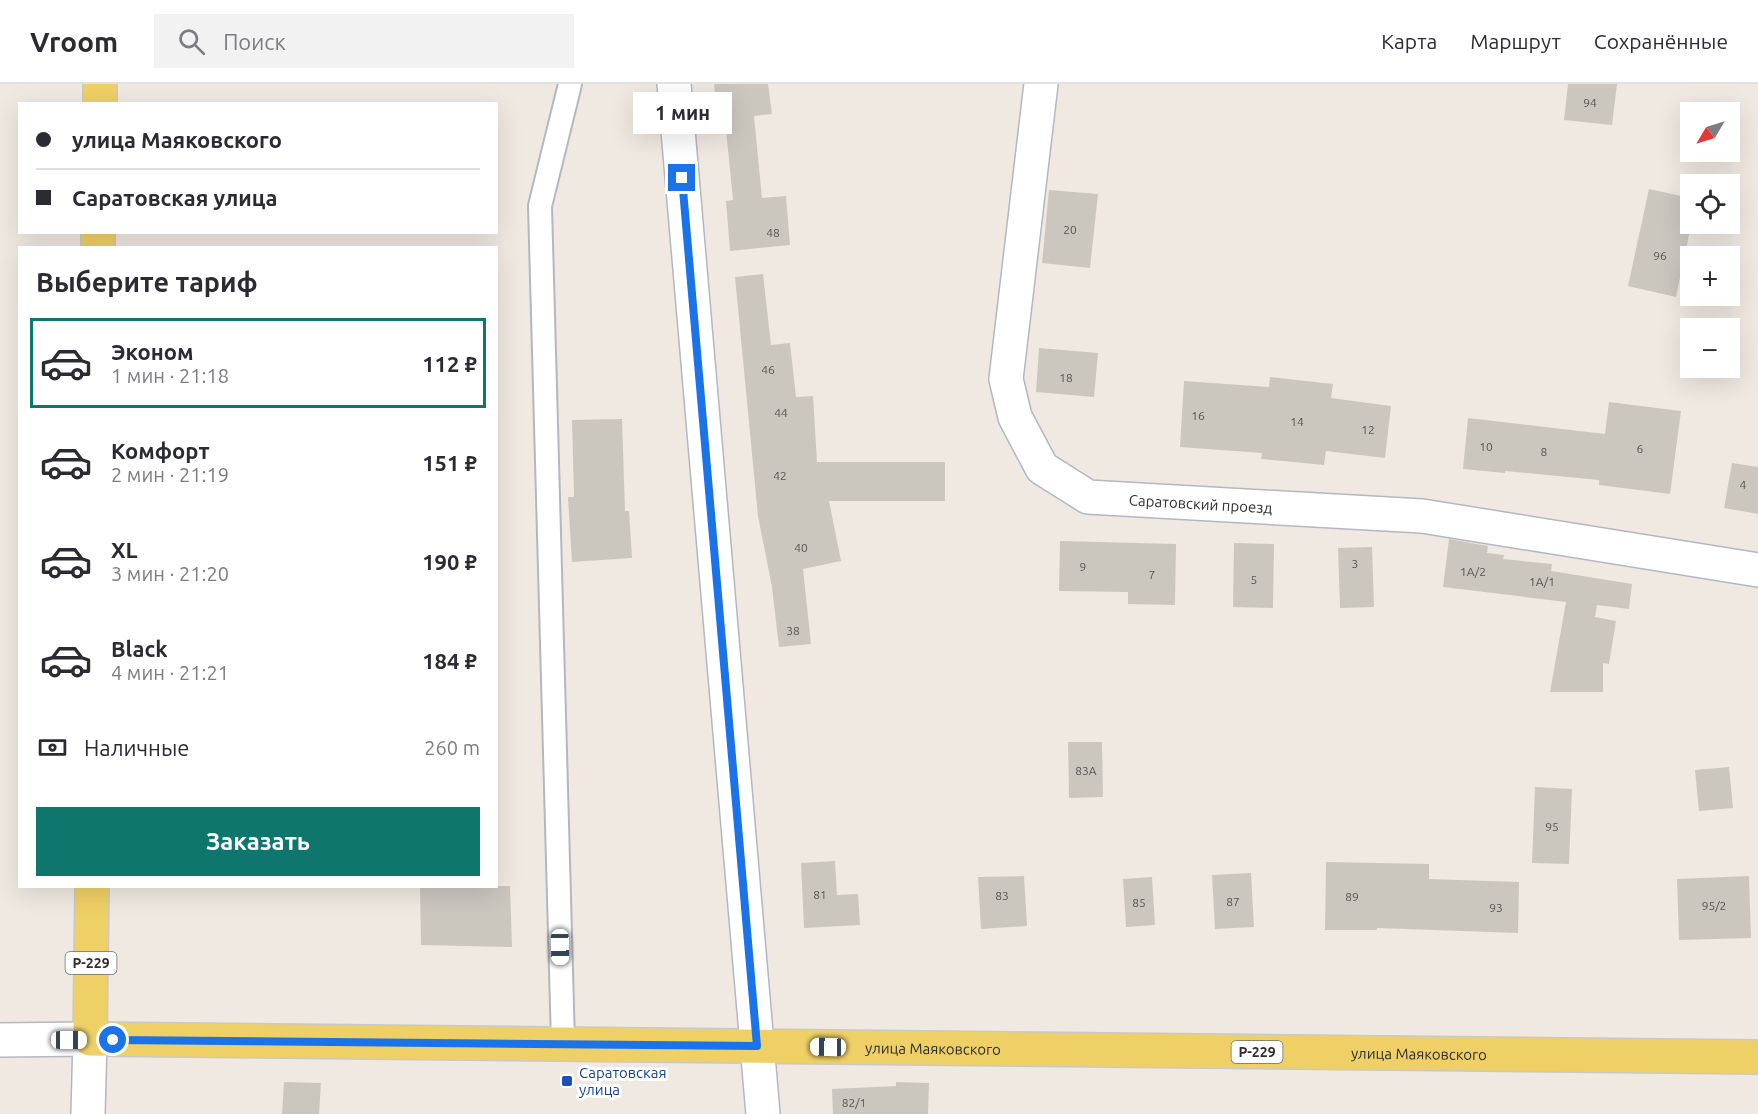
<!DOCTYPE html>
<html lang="ru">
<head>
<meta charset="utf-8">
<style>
  body { margin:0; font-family:Ubuntu,sans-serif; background:#f2f2f3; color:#2b2b33; height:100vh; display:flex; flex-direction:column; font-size:22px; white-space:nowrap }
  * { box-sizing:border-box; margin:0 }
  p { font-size:20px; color:#7c7c81 }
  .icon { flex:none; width:33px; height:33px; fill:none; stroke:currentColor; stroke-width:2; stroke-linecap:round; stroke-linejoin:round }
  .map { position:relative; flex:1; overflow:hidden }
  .drawer { position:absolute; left:18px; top:162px; width:480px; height:642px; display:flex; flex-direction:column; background:#fff; border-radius:0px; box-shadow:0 6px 24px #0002 }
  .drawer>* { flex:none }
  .banner { position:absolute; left:18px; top:18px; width:480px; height:132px; border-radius:0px; box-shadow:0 6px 24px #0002; display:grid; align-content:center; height:132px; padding:0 18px; background:#fff }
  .needle { width:39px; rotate:232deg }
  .tools { position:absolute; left:1680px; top:18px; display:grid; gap:12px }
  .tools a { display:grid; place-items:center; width:60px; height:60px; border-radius:0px; background:#fff; box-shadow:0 6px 24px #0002; font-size:30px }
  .end { position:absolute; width:27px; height:27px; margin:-14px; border:8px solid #1a73e8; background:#fff; box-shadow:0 0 0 3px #fff }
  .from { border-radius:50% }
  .bubble { position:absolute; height:42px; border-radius:0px; background:#fff; box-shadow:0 6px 24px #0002; font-size:20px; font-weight:700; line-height:42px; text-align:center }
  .car { position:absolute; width:18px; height:36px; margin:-18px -9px; border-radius:8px; box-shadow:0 0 4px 2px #0007; background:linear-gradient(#fff 24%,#345 0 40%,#fff 0 76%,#345 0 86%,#fff 0) }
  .banner b { display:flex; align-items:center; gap:21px; height:57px; font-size:22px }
  .banner b+b { border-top:2px solid #e1e1e2 }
  .banner i { width:15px; height:15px; background:#2b2b33 }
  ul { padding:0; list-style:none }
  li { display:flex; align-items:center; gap:18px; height:90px; margin:0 12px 9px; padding:0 6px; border:3px solid transparent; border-radius:0px }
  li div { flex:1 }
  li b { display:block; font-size:22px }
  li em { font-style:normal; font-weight:700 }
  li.current { border-color:#0f766e }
  li>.icon { width:54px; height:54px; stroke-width:1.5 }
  h2 { padding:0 18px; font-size:27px; line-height:72px }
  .pay { display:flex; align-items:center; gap:15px; height:66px; padding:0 18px; font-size:22px }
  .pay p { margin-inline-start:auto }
  .action { display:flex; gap:12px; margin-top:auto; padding:12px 18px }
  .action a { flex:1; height:69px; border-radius:0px; background:#0f766e; color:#fff; font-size:24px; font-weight:700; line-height:69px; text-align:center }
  header { display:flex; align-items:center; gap:36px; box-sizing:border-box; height:84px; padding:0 30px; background:#fff; border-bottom:2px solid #e1e1e2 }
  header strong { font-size:28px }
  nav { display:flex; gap:33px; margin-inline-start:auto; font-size:21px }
  .search { width:420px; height:54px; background:#f2f2f3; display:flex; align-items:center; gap:15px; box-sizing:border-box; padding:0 21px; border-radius:0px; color:#7c7c81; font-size:22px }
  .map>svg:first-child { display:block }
  .building { fill:#cbc7bf }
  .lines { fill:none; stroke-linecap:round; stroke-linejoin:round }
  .service-casing { stroke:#b4b7c1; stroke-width:26 }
  .minor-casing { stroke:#b4b7c1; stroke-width:36 }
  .tertiary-casing { stroke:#b4b7c1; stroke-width:36 }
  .secondary-casing { stroke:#b4b7c1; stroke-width:36 }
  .primary-casing { stroke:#c9c9c9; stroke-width:36 }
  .service { stroke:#fff; stroke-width:22 }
  .minor { stroke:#fff; stroke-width:33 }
  .tertiary { stroke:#fff; stroke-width:33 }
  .secondary { stroke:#fff; stroke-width:33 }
  .primary { stroke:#efd066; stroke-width:33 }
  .route { stroke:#1a73e8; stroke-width:8 }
  .transit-dot { fill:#1a4fb4; stroke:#fff; stroke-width:2 }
  .labels { text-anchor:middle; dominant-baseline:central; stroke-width:6; stroke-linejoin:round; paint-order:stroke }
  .number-label { font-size:12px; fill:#555452 }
  .shield { fill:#fff; stroke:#6d6d6d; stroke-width:1.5 }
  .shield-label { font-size:14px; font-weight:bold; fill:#2e2e2e }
  .street-label { font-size:15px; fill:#2e2e2e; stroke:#fff }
  .transit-label { font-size:15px; fill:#164399; stroke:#fff; text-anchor:start }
</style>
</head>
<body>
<header>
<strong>Vroom</strong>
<div class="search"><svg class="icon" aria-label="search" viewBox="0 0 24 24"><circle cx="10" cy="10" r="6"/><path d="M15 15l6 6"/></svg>Поиск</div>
<nav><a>Карта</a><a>Маршрут</a><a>Сохранённые</a></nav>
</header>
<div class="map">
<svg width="1758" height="1030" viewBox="0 0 1758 1030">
  <rect width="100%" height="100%" fill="#efe9e1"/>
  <path class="building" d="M 714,0 L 768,0 L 772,30 L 754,32 L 762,114 L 786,112 L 790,161 L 730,167 L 726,117 L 733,116 L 725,36 L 718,37 Z
    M 1568,0 L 1617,0 L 1612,41 L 1564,36 Z
    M 1649,105 L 1690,114 L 1690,146 L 1676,213 L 1628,202 Z
    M 1049,106 L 1098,110 L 1090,184 L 1042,179 Z
    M 763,190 L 771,261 L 790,259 L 796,313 L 813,312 L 817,378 L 945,378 L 945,417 L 829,417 L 841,477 L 803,485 L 811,560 L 779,563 L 772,503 L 758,432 L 735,193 Z
    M 1039,264 L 1098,269 L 1094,313 L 1036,308 Z
    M 1270,293 L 1333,300 L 1331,314 L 1391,322 L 1385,374 L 1326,367 L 1324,381 L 1261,375 L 1262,369 L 1180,363 L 1184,297 L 1269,303 Z
    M 1609,318 L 1681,327 L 1670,410 L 1599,401 L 1599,396 L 1505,387 L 1505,389 L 1463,385 L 1468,334 L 1605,350 Z
    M 622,335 L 625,427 L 629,427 L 632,474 L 572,478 L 568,413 L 574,413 L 572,336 Z
    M 1732,379 L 1758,383 L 1758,430 L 1724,424 Z
    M 1449,455 L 1488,462 L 1487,469 L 1504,471 L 1503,475 L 1552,480 L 1551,487 L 1632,500 L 1629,525 L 1597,521 L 1595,533 L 1616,537 L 1609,580 L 1603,579 L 1603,608 L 1550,608 L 1566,518 L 1443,503 Z
    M 1060,457 L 1176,460 L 1175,521 L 1128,520 L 1128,508 L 1059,507 Z
    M 1234,459 L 1274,460 L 1273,524 L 1233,523 Z
    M 1372,463 L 1374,523 L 1340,524 L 1338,464 Z
    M 1068,658 L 1102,658 L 1103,713 L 1069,714 Z
    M 1729,683 L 1733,724 L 1699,727 L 1695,686 Z
    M 1535,703 L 1572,705 L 1569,780 L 1532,779 Z
    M 835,777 L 837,811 L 858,810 L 860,841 L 804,844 L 801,779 Z
    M 1326,778 L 1429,780 L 1429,795 L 1519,798 L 1518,849 L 1377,844 L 1377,846 L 1325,846 Z
    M 1251,789 L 1254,843 L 1215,845 L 1212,791 Z
    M 1024,792 L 1027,842 L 981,845 L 978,793 Z
    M 1749,792 L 1751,854 L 1679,856 L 1677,795 Z
    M 1152,793 L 1155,841 L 1126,843 L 1123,795 Z
    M 420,802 L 510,802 L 512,863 L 421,861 Z
    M 284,998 L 321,999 L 319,1030 L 282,1030 Z
    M 896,998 L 929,999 L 928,1030 L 833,1030 L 832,1005 L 896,1002 Z"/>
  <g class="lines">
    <defs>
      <path id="service" d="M 563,959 L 540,122 L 570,0"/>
      <g id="minor">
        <path d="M 674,0 L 763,1030"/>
        <path id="s1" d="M 1041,0 L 1006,295 L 1015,333 L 1042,384 L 1088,413 L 1422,432 L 1758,486"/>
      </g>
      <path id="tertiary" d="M 88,1030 L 90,955"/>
      <path id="secondary" d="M 0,956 L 90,955"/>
      <g id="primary">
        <path d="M 100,20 L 100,0"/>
        <path d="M 98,164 L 98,148"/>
        <path id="s2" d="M 92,802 L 90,955 L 1758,973"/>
      </g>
    </defs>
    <use href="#service" class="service-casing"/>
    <use href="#minor" class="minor-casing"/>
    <use href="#tertiary" class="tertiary-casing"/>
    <use href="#secondary" class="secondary-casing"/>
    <use href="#primary" class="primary-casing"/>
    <use href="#service" class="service"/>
    <use href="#minor" class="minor"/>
    <use href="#tertiary" class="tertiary"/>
    <use href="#secondary" class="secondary"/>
    <use href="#primary" class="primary"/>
  </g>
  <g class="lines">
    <path class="route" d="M 113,956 L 757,962 L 682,94"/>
  </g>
  <rect class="transit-dot" x="561" y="991" width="12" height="12" rx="3"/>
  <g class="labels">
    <g class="number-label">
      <text x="1590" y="18">94</text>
      <text x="1070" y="145">20</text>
      <text x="773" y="148">48</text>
      <text x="1660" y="171">96</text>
      <text x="768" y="285">46</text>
      <text x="1066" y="293">18</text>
      <text x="781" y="328">44</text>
      <text x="1198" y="331">16</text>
      <text x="1297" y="337">14</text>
      <text x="1368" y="345">12</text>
      <text x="1486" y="362">10</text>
      <text x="1640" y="364">6</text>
      <text x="1544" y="367">8</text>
      <text x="780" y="391">42</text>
      <text x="1743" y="400">4</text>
      <text x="801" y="463">40</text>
      <text x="1355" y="479">3</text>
      <text x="1083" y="482">9</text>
      <text x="1473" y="487">1А/2</text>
      <text x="1152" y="490">7</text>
      <text x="1254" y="495">5</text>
      <text x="1542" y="497">1А/1</text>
      <text x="793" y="546">38</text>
      <text x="1086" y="686">83А</text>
      <text x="1552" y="742">95</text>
      <text x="820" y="810">81</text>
      <text x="1002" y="811">83</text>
      <text x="1352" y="812">89</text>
      <text x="1233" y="817">87</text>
      <text x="1139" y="818">85</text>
      <text x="1714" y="821">95/2</text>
      <text x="1496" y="823">93</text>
      <text x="854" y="1018">82/1</text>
    </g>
    <g class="shield">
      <rect x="65.5" y="868" width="51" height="22" rx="4.5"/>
      <rect x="1231.5" y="957" width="51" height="22" rx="4.5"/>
    </g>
    <g class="shield-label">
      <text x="91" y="879">Р-229</text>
      <text x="1257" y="968">Р-229</text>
    </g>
    <g class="street-label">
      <text stroke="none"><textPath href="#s1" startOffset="561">Саратовский проезд</textPath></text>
      <text stroke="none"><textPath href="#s2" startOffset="996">улица Маяковского</textPath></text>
      <text stroke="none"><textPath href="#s2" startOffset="1482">улица Маяковского</textPath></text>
    </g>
    <g class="transit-label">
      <text x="579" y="988">Саратовская<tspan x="579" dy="17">улица</tspan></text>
    </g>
  </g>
</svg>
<div class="tools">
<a><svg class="needle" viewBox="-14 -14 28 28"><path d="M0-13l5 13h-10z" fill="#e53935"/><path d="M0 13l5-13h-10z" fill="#7c7c81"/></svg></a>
<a><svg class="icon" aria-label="locate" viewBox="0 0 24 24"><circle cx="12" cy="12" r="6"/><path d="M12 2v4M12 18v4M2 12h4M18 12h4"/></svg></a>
<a>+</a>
<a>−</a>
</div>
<i class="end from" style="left:113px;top:956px"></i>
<i class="end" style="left:682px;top:94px"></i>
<div class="bubble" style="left:633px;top:8px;width:99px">1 мин</div>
<i class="car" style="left:560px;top:863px;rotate:179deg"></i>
<i class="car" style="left:69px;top:956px;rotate:90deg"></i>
<i class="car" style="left:828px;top:963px;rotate:271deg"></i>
<div class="banner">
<b><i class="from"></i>улица Маяковского</b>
<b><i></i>Саратовская улица</b>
</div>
<section class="drawer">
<h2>Выберите тариф</h2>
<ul>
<li class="current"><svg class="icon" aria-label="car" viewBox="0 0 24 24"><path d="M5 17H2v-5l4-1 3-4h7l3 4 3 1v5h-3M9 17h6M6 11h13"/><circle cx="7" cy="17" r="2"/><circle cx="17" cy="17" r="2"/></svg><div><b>Эконом</b><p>1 мин · 21:18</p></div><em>112 ₽</em></li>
<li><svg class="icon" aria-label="car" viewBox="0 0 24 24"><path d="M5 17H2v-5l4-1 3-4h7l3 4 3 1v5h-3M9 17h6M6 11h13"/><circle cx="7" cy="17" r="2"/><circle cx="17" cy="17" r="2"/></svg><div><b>Комфорт</b><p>2 мин · 21:19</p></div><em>151 ₽</em></li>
<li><svg class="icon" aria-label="car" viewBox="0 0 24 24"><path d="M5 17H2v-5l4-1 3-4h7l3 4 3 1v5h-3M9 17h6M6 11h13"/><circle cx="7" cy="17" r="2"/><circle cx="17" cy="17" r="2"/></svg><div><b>XL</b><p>3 мин · 21:20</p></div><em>190 ₽</em></li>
<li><svg class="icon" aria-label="car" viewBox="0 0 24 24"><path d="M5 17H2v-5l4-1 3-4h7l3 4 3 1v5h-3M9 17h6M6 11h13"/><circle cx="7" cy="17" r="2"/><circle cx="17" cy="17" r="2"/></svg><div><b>Black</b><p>4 мин · 21:21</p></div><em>184 ₽</em></li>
</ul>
<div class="pay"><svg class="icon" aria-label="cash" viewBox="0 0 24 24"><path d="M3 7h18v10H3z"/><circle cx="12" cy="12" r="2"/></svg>Наличные<p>260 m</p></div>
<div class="action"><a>Заказать</a></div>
</section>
</div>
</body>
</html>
